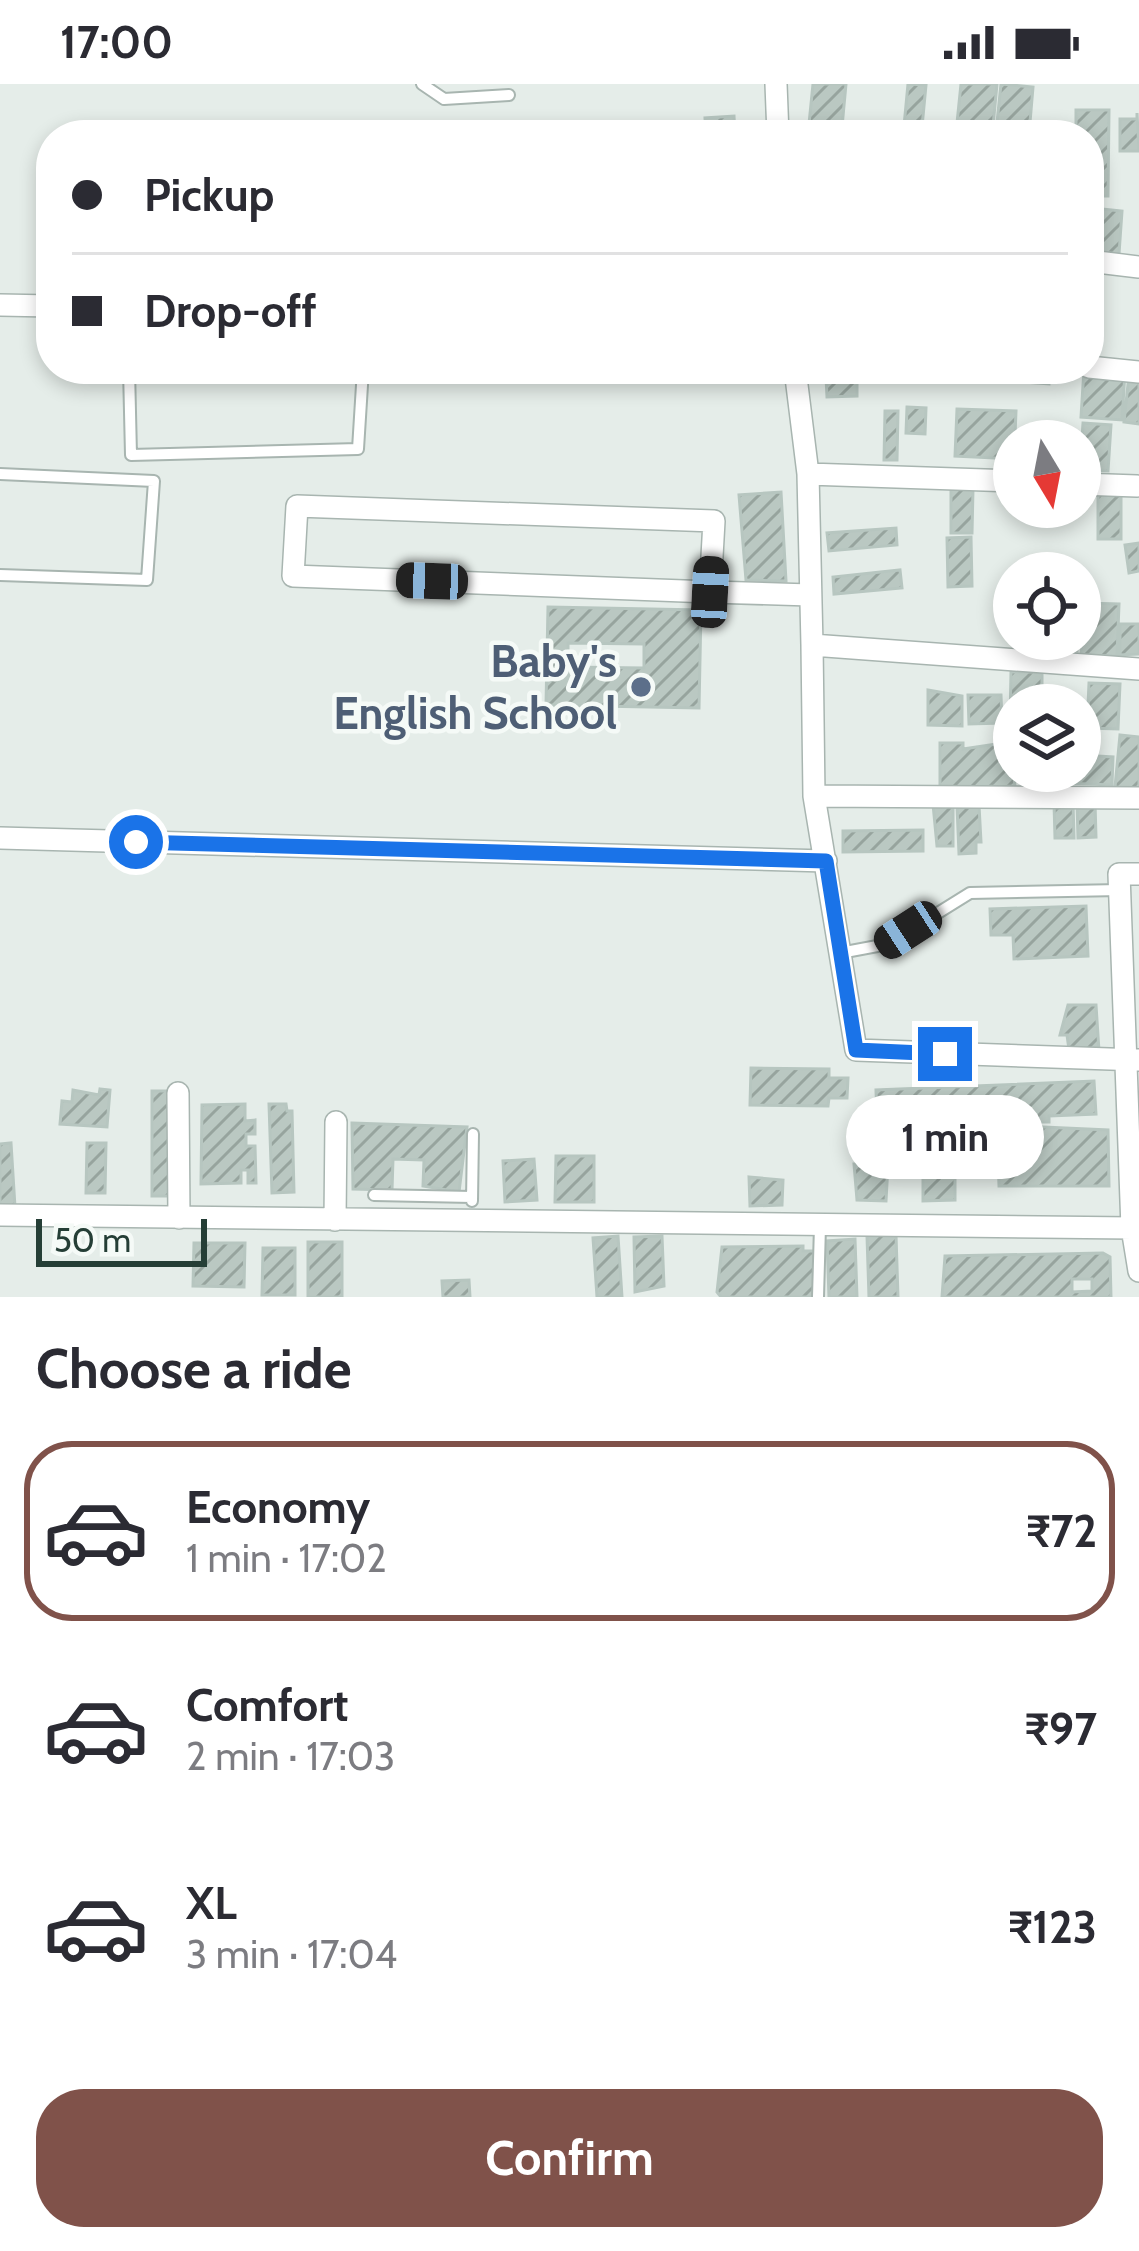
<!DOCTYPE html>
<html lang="en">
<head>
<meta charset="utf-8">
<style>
  body { margin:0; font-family:Cabin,sans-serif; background:#f7f7f7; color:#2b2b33; height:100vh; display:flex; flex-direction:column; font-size:45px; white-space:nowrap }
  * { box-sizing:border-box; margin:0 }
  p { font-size:39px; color:#7c7c81 }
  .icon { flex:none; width:66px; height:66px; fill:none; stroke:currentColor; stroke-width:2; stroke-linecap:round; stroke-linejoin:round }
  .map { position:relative; height:1213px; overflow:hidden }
  .details { display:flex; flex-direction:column; background:#fff; flex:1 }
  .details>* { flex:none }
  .hud { position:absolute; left:36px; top:36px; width:1068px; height:264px; border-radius:48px; box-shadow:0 6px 18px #0003; display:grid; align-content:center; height:264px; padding:0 36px; background:#fff }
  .needle { width:78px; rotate:170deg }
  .controls { position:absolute; left:993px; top:336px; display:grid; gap:24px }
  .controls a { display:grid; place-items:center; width:108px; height:108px; border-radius:50%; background:#fff; box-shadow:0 6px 18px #0003; font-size:60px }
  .scale { position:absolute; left:36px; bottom:30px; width:171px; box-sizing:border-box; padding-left:12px; border:6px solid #253e36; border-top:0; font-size:33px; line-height:42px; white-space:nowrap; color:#253e36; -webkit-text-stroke:9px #f5faf7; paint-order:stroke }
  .end { position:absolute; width:54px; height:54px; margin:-27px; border:15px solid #1a73e8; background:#fff; box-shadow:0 0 0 6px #fff }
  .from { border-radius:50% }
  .bubble { position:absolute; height:84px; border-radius:42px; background:#fff; box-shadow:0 6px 18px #0003; font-size:39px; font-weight:800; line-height:84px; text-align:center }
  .car { position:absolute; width:36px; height:72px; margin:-36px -18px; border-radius:15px; box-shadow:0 0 9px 3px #0007; background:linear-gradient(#222 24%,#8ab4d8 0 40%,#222 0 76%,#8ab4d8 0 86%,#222 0) }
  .hud b { display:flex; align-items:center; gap:42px; height:114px; font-size:45px }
  .hud b+b { border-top:3px solid #e1e1e2 }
  .hud i { width:30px; height:30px; background:#2b2b33 }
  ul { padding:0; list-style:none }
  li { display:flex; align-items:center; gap:36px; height:180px; margin:0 24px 18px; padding:0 12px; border:6px solid transparent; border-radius:48px }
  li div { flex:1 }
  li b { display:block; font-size:45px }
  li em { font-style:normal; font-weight:800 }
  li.current { border-color:#80524a }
  li>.icon { width:108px; height:108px; stroke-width:1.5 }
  h2 { padding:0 36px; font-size:54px; line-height:144px }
  .action { display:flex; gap:24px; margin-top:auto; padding:24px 36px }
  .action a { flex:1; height:138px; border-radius:48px; background:#80524a; color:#fff; font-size:48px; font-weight:800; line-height:138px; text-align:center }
  .status { display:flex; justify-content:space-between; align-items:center; height:84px; padding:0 60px; background:#fff; direction:ltr }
  .status svg { height:33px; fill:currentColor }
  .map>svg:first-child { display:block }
  .building { fill:url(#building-hatch); stroke:#b7c6c0; stroke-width:3; fill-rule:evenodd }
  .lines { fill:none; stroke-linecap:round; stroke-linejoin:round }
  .service-casing { stroke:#a8b5b0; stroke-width:14 }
  .minor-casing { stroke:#a8b5b0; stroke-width:24 }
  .service { stroke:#fff; stroke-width:10 }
  .minor { stroke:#fff; stroke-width:21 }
  .route { stroke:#1a73e8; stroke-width:15 }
  .service-dot { fill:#5c6f8a; stroke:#f5faf7; stroke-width:4.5 }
  .labels { text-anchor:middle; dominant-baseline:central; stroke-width:9; stroke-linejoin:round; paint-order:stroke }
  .service-label { font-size:45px; font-weight:bold; fill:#4e5e75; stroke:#f5faf7; text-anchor:end }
</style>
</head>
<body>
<div class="status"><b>17:00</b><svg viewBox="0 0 49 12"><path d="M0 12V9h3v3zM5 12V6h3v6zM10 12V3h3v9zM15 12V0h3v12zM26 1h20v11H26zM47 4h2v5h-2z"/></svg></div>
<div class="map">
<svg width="1139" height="1213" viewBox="0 0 1139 1213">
  <defs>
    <pattern id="building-hatch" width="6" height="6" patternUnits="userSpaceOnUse" patternTransform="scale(3)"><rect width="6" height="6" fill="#bac8c2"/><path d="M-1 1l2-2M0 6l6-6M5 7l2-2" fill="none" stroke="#97a49e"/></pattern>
  </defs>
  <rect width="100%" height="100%" fill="#e5ede9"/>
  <path class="building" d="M 813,0 L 846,0 L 842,43 L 809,40 Z
    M 908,0 L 926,1 L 922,43 L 904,42 Z
    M 961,0 L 997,0 L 993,42 L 957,39 Z
    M 1001,0 L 1033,3 L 1029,50 L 996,48 Z
    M 1076,26 L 1109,26 L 1108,112 L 1089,112 L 1089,51 L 1076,51 Z
    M 1137,29 L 1139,67 L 1120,67 L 1120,35 L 1137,35 Z
    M 734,32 L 735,51 L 706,51 L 705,34 Z
    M 1102,125 L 1122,127 L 1119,170 L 1099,168 Z
    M 996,285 L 1050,285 L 1049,300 L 995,296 Z
    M 1084,285 L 1125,288 L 1122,336 L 1081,333 Z
    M 1129,291 L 1139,292 L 1139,340 L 1124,338 Z
    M 857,292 L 857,312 L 827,313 L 826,293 Z
    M 907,323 L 926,324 L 925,350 L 906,349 Z
    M 957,325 L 1016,327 L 1014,375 L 955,372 Z
    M 885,327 L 898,327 L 897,376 L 884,376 Z
    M 1083,339 L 1111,341 L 1108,387 L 1080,385 Z
    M 951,405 L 973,405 L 972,449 L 951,449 Z
    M 1098,407 L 1121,407 L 1121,455 L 1098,455 Z
    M 781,408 L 786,497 L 746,496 L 739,411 Z
    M 896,444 L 897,461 L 829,467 L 827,449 Z
    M 971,453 L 972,502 L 948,503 L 947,454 Z
    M 1139,459 L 1139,487 L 1129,489 L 1125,461 Z
    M 900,486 L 902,504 L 834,510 L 833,493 Z
    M 1083,519 L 1119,520 L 1117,572 L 1081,571 Z
    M 548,523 L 701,526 L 699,624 L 546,621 ZM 568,559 L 644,560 L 644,584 L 568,583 Z
    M 1120,540 L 1139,540 L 1139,570 L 1120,571 Z
    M 1046,555 L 1077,555 L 1077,567 L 1046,566 Z
    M 1011,588 L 1042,588 L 1042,621 L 1014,621 L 1014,637 L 1010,637 Z
    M 1089,599 L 1120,600 L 1118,645 L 1087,644 Z
    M 928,606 L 962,612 L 962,642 L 928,641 Z
    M 968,611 L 1001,611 L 1002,639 L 969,640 Z
    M 1120,651 L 1139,653 L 1139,705 L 1115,703 Z
    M 1010,658 L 1015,702 L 940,703 L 940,659 L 963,659 L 963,665 Z
    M 1080,671 L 1113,673 L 1112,701 L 1040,698 L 1041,687 L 1080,687 Z
    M 1073,718 L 1074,754 L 1055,754 L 1054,719 Z
    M 1095,718 L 1096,753 L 1078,754 L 1077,719 Z
    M 933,720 L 953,720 L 953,762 L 937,762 Z
    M 979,721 L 981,758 L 976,758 L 976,769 L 959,770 L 957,722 Z
    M 923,746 L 923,767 L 843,768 L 843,747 Z
    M 1086,822 L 1088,872 L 1014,875 L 1013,851 L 991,851 L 990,825 Z
    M 1068,921 L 1096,921 L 1099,967 L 1070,973 L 1067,951 L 1060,951 Z
    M 751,984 L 829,985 L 829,994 L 848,994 L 847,1014 L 829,1014 L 828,1022 L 750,1021 Z
    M 1094,997 L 1096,1030 L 1049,1032 L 1049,1038 L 1029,1038 L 1029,1032 L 946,1035 L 946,1042 L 924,1043 L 924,1035 L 877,1037 L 876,1006 Z
    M 100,1005 L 110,1006 L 107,1043 L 60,1040 L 62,1017 L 72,1018 L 73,1006 L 99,1011 Z
    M 152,1007 L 175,1007 L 174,1112 L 152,1112 Z
    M 245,1020 L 245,1037 L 255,1036 L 255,1050 L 246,1050 L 246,1062 L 255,1062 L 256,1099 L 248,1099 L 248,1086 L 241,1086 L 241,1099 L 201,1100 L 202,1021 Z
    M 269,1020 L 286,1020 L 287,1027 L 292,1027 L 294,1108 L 272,1109 Z
    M 352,1039 L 467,1043 L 459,1108 L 423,1102 L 424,1076 L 393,1075 L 392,1106 L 353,1105 Z
    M 997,1041 L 1108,1046 L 1109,1102 L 999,1102 Z
    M 11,1059 L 15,1123 L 0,1124 L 0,1060 Z
    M 87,1059 L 106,1059 L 105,1109 L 86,1109 Z
    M 556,1072 L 594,1072 L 594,1118 L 555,1118 Z
    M 534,1075 L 537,1116 L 505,1118 L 503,1077 Z
    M 854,1080 L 888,1081 L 886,1117 L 857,1116 Z
    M 923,1084 L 955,1084 L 955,1116 L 923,1117 Z
    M 749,1093 L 783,1096 L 782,1121 L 750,1122 Z
    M 896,1151 L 898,1213 L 869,1213 L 867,1152 Z
    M 618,1152 L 622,1213 L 597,1213 L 593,1154 Z
    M 662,1152 L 664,1202 L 635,1208 L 634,1153 Z
    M 855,1155 L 857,1213 L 829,1213 L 827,1157 Z
    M 308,1158 L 342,1158 L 342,1213 L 308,1213 Z
    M 194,1159 L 245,1159 L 244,1203 L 193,1202 Z
    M 803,1162 L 803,1167 L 814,1167 L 815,1213 L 721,1213 L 717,1208 L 722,1163 Z
    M 263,1164 L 295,1164 L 295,1211 L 262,1211 Z
    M 1103,1169 L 1110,1173 L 1111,1213 L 942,1213 L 945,1172 ZM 1072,1195 L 1092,1195 L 1092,1207 L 1072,1208 Z
    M 469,1196 L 470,1213 L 443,1213 L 442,1197 Z"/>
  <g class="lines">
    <defs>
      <path id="service" d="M 422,0 L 444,15 L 509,11
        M 129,285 L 131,371 L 358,365 L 363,285
        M 0,390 L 154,397 L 147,496 L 0,491
        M 840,869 L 888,860 L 970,809 L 1120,806
        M 374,1111 L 472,1113
        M 472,1117 L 473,1050
        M 818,1213 L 820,1142"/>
      <path id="minor" d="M 776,0 L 778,51
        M 1089,177 L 1139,183
        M 0,221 L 51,222
        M 1089,283 L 1139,288
        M 795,285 L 808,390 L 812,561
        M 808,390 L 1014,397
        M 1080,400 L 1137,402
        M 710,508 L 714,437 L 297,422 L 293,492 L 710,508 L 810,511
        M 1139,585 L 812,561 L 814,712 L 856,966 L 1139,976
        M 814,712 L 1139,714
        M 0,754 L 826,777
        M 1139,790 L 1119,790 L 1132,1144 L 1139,1144
        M 178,1009 L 179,1134
        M 0,1131 L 1132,1144 L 1139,1187
        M 335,1136 L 336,1038"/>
    </defs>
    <use href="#service" class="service-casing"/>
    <use href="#minor" class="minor-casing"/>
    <use href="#service" class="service"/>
    <use href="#minor" class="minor"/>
  </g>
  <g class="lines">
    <path class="route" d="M 136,758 L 826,777 L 856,966 L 945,970"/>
  </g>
  <circle class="service-dot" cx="641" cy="603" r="12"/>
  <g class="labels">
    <g class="service-label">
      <text x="617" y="577">Baby's<tspan x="617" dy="52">English School</tspan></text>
    </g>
  </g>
</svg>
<div class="controls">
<a><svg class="needle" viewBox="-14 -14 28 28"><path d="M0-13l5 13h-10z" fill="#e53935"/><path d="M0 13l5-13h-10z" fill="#7c7c81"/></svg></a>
<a><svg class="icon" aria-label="locate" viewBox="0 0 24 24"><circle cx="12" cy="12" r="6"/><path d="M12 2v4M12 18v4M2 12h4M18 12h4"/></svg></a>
<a><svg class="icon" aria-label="layers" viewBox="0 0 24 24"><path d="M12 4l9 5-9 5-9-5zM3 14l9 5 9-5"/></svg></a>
</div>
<div class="scale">50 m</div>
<i class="end from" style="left:136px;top:758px"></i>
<i class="end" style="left:945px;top:970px"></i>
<div class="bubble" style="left:846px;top:1011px;width:198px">1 min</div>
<i class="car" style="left:432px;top:497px;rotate:272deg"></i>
<i class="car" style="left:710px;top:508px;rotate:3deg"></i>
<i class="car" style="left:908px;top:846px;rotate:237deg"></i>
<div class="hud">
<b><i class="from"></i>Pickup</b>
<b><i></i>Drop-off</b>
</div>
</div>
<section class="details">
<h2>Choose a ride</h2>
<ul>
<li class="current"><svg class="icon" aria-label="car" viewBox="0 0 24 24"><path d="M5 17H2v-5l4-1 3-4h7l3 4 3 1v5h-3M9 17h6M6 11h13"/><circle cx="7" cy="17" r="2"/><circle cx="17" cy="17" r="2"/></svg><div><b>Economy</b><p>1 min · 17:02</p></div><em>₹72</em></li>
<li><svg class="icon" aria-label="car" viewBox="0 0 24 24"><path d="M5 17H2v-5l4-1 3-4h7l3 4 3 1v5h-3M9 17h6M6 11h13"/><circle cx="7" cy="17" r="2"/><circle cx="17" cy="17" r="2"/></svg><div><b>Comfort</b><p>2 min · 17:03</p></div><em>₹97</em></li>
<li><svg class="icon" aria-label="car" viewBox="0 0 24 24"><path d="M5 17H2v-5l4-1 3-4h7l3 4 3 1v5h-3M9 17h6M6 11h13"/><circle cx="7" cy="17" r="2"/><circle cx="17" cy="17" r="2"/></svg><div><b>XL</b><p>3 min · 17:04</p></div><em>₹123</em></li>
</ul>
<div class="action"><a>Confirm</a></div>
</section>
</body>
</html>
